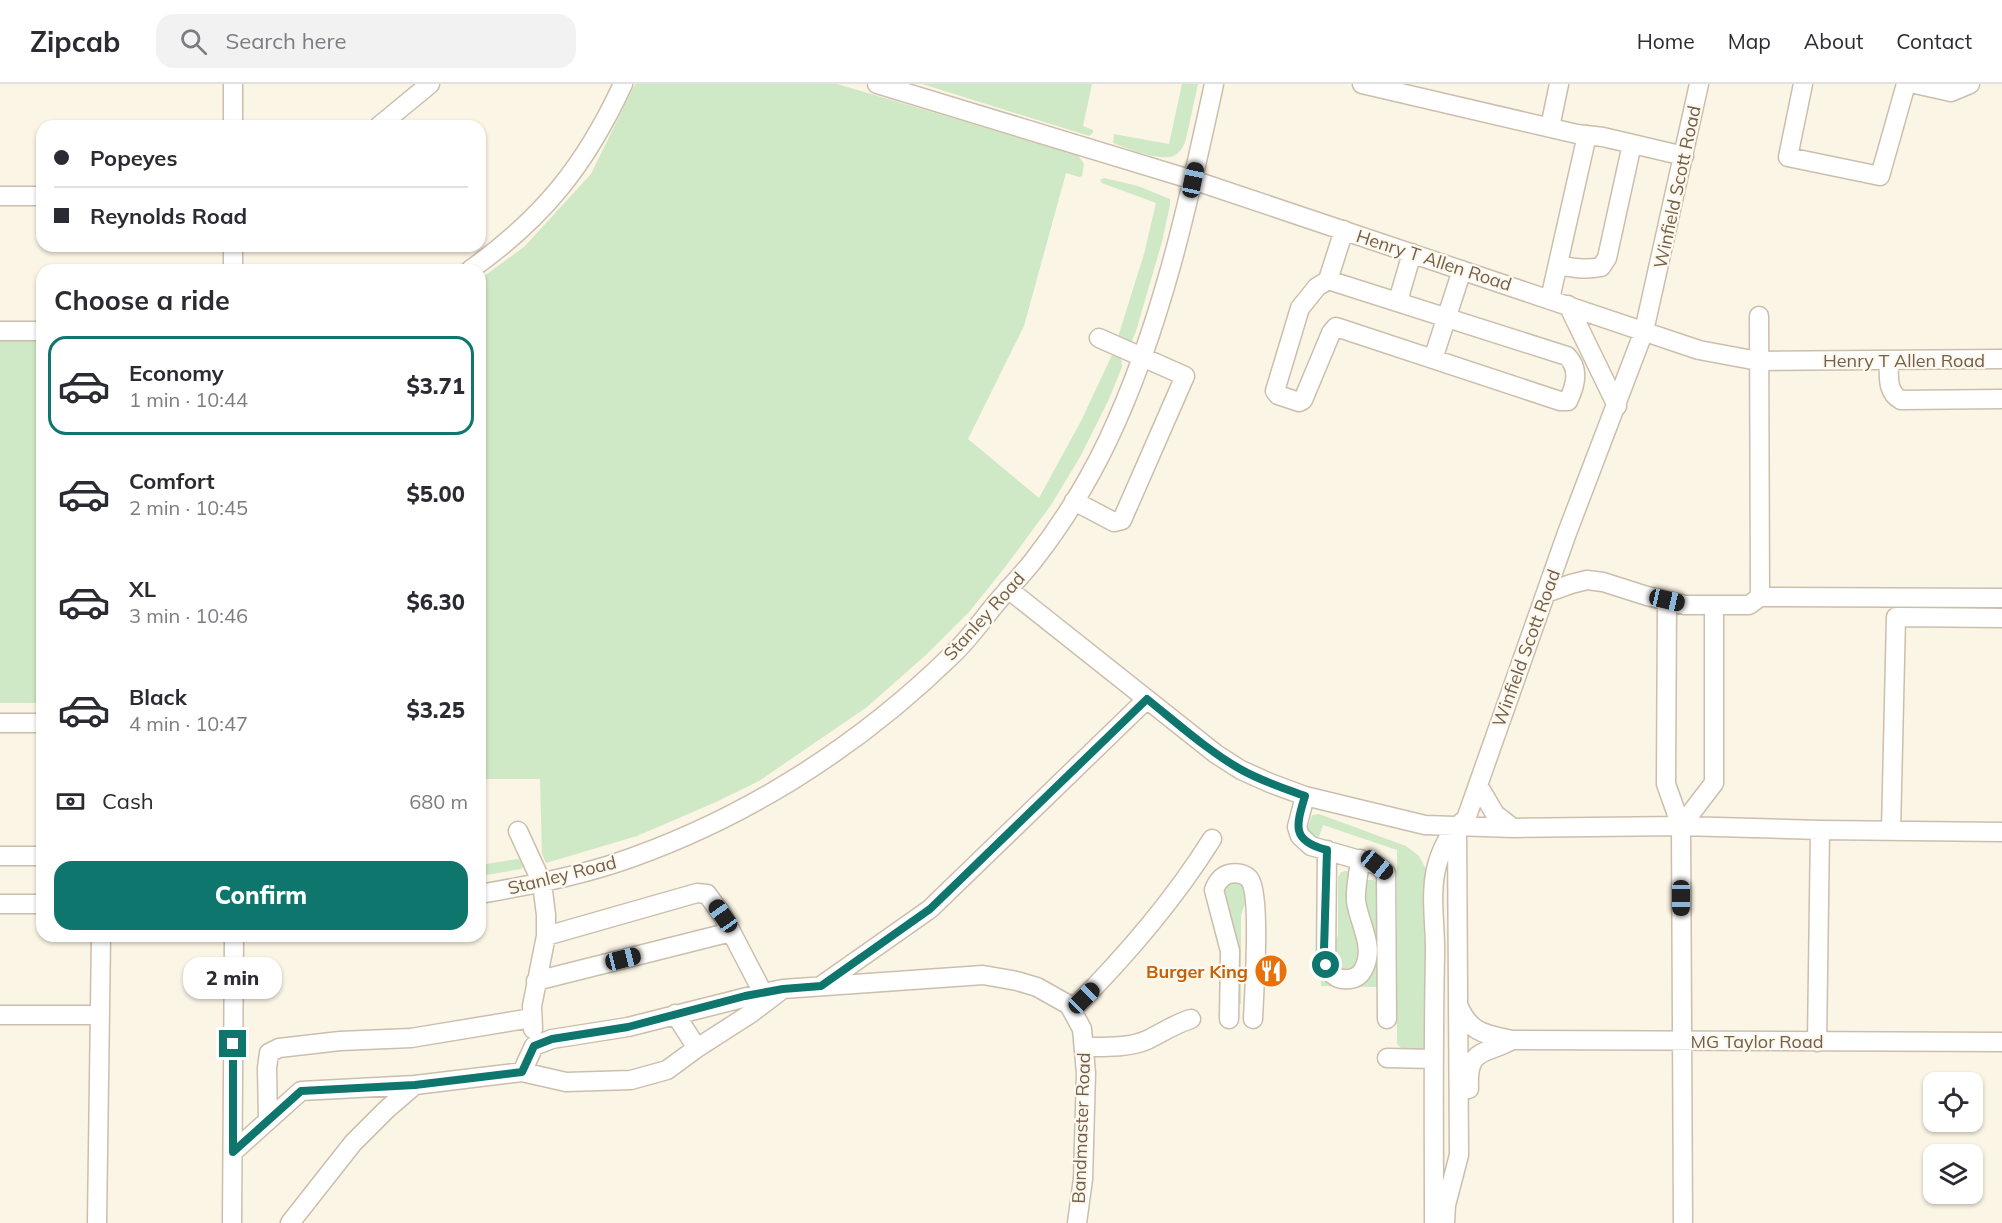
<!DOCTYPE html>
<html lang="en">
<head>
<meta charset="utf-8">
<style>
  body { margin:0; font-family:Mulish,sans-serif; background:#f2f2f3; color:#2b2b33; height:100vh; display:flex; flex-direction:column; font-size:22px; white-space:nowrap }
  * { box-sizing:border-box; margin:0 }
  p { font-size:20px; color:#7c7c81 }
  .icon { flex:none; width:33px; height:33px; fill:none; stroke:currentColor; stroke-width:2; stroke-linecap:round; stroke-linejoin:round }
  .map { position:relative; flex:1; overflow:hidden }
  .drawer { position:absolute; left:36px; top:180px; width:450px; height:678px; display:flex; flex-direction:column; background:#fff; border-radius:18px; box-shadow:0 2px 4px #0004 }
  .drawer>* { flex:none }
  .top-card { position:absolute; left:36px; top:36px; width:450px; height:132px; border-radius:18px; box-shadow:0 2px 4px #0004; display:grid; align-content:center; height:132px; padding:0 18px; background:#fff }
  .controls { position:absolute; left:1923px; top:988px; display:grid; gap:12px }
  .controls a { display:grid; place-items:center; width:60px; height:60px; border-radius:12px; background:#fff; box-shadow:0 2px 4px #0004; font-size:30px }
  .end { position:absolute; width:27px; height:27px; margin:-14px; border:8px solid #0f766e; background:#fff; box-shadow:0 0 0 3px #fff }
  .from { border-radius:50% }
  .bubble { position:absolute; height:42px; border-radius:18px; background:#fff; box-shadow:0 2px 4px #0004; font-size:20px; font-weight:800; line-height:42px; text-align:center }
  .car { position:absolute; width:18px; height:36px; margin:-18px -9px; border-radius:8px; box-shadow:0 0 4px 2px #0007; background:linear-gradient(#222 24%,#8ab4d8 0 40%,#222 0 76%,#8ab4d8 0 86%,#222 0) }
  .top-card b { display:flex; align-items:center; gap:21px; height:57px; font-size:22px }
  .top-card b+b { border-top:2px solid #e1e1e2 }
  .top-card i { width:15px; height:15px; background:#2b2b33 }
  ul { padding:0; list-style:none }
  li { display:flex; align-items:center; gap:18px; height:99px; margin:0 12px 9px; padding:0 6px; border:3px solid transparent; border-radius:18px }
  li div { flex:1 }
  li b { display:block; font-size:22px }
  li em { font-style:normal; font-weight:800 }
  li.on { border-color:#0f766e }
  li>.icon { width:54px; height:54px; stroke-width:1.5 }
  h2 { padding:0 18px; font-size:27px; line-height:72px }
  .pay { display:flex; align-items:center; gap:15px; height:66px; padding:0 18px; font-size:22px }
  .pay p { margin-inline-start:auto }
  .action { display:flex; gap:12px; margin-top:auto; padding:12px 18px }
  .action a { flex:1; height:69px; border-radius:18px; background:#0f766e; color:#fff; font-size:24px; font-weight:800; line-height:69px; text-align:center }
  header { display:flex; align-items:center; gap:36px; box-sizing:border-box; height:84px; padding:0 30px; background:#fff; border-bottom:2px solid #e1e1e2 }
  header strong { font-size:28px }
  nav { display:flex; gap:33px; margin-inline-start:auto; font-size:21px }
  .search { width:420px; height:54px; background:#f2f2f3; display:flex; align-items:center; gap:15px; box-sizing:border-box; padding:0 21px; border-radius:18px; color:#7c7c81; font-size:22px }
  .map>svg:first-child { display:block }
  .green { fill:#cfe8c5 }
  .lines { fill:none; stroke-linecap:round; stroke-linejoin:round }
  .minor-casing { stroke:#ccbead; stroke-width:21 }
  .minor { stroke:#fff; stroke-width:18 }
  .route { stroke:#0f766e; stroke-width:8 }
  .labels { text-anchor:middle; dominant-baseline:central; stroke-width:4.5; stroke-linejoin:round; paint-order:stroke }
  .street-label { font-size:18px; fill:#725e4c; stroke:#fef9ec }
  .food-label { font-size:18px; font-weight:bold; fill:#c56008; stroke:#fef9ec; text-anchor:end }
</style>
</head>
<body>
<header>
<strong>Zipcab</strong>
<div class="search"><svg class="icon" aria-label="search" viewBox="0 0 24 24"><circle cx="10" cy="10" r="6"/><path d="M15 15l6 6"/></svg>Search here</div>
<nav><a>Home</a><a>Map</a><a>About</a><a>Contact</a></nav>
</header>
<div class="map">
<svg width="2002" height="1139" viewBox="0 0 2002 1139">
  <rect width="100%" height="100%" fill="#fbf5e6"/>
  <path class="green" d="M 635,0 L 837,0 L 1078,71 L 1084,80 L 1082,92 L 1079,93 L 1066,89 L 1024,242 L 968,355 L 1039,414 L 1081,337 L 1112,271 L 1121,273 L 1122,283 L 1109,315 L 1080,373 L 1051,421 L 1006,482 L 969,528 L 927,570 L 867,623 L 759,697 L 716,718 L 637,752 L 546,779 L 542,770 L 540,695 L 480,695 L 480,195 L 524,163 L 591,90 Z
    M 922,0 L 1092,0 L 1083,42 L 1093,46 L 1093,49 L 1089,52 Z
    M 1182,0 L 1198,0 L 1186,55 C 1184,61 1181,68 1175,71 C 1163,79 1126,64 1113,59 L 1114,50 L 1169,60 Z
    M 1104,94 L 1138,102 L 1170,115 L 1170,121 L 1162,158 L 1136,247 L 1131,259 L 1118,253 L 1144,170 L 1156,119 L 1102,99 L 1100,96 Z
    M 0,257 L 42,257 L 42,619 L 0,619 Z
    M 1319,730 L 1406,762 L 1419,772 L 1428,789 L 1427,961 L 1420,966 L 1404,967 L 1397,960 L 1397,766 L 1323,741 L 1319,753 L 1314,754 L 1307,747 L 1312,731 Z
    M 517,775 L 522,776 L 523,783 L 521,785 L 480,792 L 480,781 Z
    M 1346,787 L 1350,788 L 1363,866 L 1353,888 L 1336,886 L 1331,870 L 1338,851 L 1338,793 L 1341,788 Z
    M 1240,796 L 1248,811 L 1241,831 L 1241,920 L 1236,921 L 1220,803 L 1223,798 Z
    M 1366,796 L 1373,796 L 1379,801 L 1378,903 L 1321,902 L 1321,881 L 1360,897 Z"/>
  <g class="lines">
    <defs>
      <path id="minor" d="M 233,0 L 233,42
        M 877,0 L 1193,96 L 1699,266 L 1758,277 L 2002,275
        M 1362,0 L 1577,50 L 1603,53 L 1684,72
        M 1803,0 L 1788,73 L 1880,92 L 1906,0
        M 1915,0 L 1951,8 L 1970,0
        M 379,42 L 430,0
        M 1550,43 L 1559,0
        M 0,112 L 42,112
        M 233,162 L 233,186
        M 1558,181 C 1573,184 1585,186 1601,183 L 1607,174 L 1632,60
        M 470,186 C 543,134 585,82 623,0
        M 1328,196 L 1567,272 C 1580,285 1576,301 1568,317 L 1560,317 L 1336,243 L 1331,249 L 1303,316 L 1299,318 L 1278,311 L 1275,307 L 1300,224 L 1317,203 L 1328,196 L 1344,146
        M 1550,215 L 1587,51
        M 1401,219 L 1400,210 L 1412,169
        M 1568,221 L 1617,322
        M 1759,232 L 1760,513
        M 0,247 L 42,247
        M 1433,275 L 1462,186
        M 1889,276 C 1889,291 1886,308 1901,316 L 2002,315
        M 1074,417 L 1114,438 L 1122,436 L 1185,292 L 1099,254
        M 1008,505 L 1216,670 L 1241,686 L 1270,699 L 1305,712 L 1425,741 L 1513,744 L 1681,742 L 1820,746 L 2002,748
        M 1546,509 L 1571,500 L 1587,496 L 1603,498 L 1647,512 L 1685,521 L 1749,521 L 1760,513 L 2002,514
        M 1667,517 L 1666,700 L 1681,742 L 1714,699 L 1714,521
        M 0,639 L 42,639
        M 1478,701 L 1495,730 L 1513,744
        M 1305,712 L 1297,743 L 1300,752 L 1311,762 L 1377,781 L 1386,789 L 1387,935
        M 1681,742 L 1683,1139
        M 518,747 L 542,799 L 546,831 L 546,852 L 532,922 L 533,945
        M 1891,747 L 1896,533 L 2002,534
        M 1327,766 L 1326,881 C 1330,888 1335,895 1343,895 C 1352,896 1359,893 1363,886 C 1376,863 1359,840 1356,817 C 1355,804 1359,789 1360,775
        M 0,772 L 42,772
        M 480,810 C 525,802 569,794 613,780 C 740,738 856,665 952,571 C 969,555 983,535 998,517 C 1010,503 1022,491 1033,477 C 1062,440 1088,398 1108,356 C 1161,244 1188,121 1214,0
        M 0,820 L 42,820
        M 546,852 L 697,809 L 707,810 L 723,832 L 763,909
        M 536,897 L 731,848
        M 822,901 L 930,825 L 1147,615
        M 1458,921 C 1470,949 1484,950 1512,956 L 2002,958
        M 1072,926 C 1125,873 1172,819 1212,755
        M 675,930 L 697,964
        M 0,931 L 100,931
        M 1229,935 L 1230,867 L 1214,806 C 1217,798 1221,792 1229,790 C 1237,788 1246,790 1250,796 C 1261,813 1254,910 1253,935
        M 1817,958 L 1820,746
        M 1084,963 C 1104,963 1129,964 1147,956 C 1162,949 1174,940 1191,935
        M 1387,974 L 1434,975
        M 522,988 L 534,962 L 552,955 L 628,943 L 763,909 L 783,905 L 983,891 L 1017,897 L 1037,903 L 1069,921 L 1082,945 L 1086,989 L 1083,1095 L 1077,1139
        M 1469,1005 C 1467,963 1483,972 1512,956
        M 268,1036 L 267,984 L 269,969 L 279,964 L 340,957 L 411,954 L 532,934
        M 233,1068 L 301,1007 L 415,1001
        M 97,1139 L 101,852
        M 232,1139 L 234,852
        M 290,1139 L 353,1059 L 387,1025 L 415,1001 L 522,988 L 566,998 L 631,996 L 667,986 L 697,964 L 750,930 L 779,908
        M 1434,1139 C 1434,1050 1433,961 1435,872 C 1436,842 1429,811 1437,781 C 1442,764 1451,745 1466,735 L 1567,449 L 1644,247 L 1699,0
        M 1445,1139 L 1446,1121 L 1459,1071 L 1457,743"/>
    </defs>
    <use href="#minor" class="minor-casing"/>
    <use href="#minor" class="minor"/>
  </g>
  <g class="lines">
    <path class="route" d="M 233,960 L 233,1068 L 301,1007 L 415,1001 L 522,988 L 534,962 L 552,955 L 628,943 L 745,912 L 783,905 L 821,902 L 930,825 L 1147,615 C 1177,639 1207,666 1240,685 C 1261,697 1283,704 1305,712 C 1296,742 1291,757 1327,766 L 1324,866 L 1326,881"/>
  </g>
  <defs>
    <symbol id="restaurant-disc" viewBox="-11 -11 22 22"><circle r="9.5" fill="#e8710a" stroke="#fef9ec"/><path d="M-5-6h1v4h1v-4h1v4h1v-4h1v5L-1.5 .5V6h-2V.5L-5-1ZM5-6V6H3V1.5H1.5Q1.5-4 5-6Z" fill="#fff"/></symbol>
  </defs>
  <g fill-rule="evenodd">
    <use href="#restaurant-disc" x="1252" y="868" width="38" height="38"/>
  </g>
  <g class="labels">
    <g class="street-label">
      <text transform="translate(1677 103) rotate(-78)">Winfield Scott Road</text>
      <text transform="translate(1434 176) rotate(18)">Henry T Allen Road</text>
      <text x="1904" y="276">Henry T Allen Road</text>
      <text transform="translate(984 532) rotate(-48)">Stanley Road</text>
      <text transform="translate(1526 564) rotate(-70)">Winfield Scott Road</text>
      <text transform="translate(562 791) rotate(-14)">Stanley Road</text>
      <text x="1757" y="957">MG Taylor Road</text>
      <text transform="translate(1081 1044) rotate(-88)">Bandmaster Road</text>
    </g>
    <g class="food-label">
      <text x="1248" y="887">Burger King</text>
    </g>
  </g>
</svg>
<div class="controls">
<a><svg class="icon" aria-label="locate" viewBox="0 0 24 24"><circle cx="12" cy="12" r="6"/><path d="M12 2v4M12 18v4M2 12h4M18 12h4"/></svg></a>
<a><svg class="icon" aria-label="layers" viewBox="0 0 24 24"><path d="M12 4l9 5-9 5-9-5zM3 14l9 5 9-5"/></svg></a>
</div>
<i class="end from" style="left:1326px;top:881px"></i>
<i class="end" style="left:233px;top:960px"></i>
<div class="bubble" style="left:183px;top:873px;width:99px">2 min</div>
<i class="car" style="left:1193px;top:96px;rotate:12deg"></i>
<i class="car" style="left:1667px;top:516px;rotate:103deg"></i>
<i class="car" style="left:1377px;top:781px;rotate:129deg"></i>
<i class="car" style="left:1681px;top:814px;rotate:180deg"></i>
<i class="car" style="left:723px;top:832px;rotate:325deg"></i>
<i class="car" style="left:623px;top:875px;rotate:76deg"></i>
<i class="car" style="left:1084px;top:914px;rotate:45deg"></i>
<div class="top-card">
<b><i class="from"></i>Popeyes</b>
<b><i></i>Reynolds Road</b>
</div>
<section class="drawer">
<h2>Choose a ride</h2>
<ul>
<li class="on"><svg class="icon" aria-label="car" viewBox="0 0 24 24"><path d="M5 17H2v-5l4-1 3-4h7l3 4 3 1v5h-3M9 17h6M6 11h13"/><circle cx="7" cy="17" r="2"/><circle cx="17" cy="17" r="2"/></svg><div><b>Economy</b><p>1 min · 10:44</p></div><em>$3.71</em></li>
<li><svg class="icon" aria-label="car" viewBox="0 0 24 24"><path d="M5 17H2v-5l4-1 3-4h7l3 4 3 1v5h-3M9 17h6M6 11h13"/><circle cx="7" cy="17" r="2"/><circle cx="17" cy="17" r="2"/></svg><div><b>Comfort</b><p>2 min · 10:45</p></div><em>$5.00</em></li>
<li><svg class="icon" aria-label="car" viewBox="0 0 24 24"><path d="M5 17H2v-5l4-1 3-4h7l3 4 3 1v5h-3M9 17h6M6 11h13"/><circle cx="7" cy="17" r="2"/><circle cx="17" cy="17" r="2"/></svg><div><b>XL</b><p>3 min · 10:46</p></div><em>$6.30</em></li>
<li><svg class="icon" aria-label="car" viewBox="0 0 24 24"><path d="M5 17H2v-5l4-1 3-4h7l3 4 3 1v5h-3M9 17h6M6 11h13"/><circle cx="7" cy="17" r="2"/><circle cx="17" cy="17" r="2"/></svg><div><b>Black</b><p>4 min · 10:47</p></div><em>$3.25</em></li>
</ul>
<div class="pay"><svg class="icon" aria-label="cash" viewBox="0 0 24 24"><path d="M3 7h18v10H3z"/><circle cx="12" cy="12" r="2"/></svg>Cash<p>680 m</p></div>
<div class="action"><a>Confirm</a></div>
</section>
</div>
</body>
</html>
